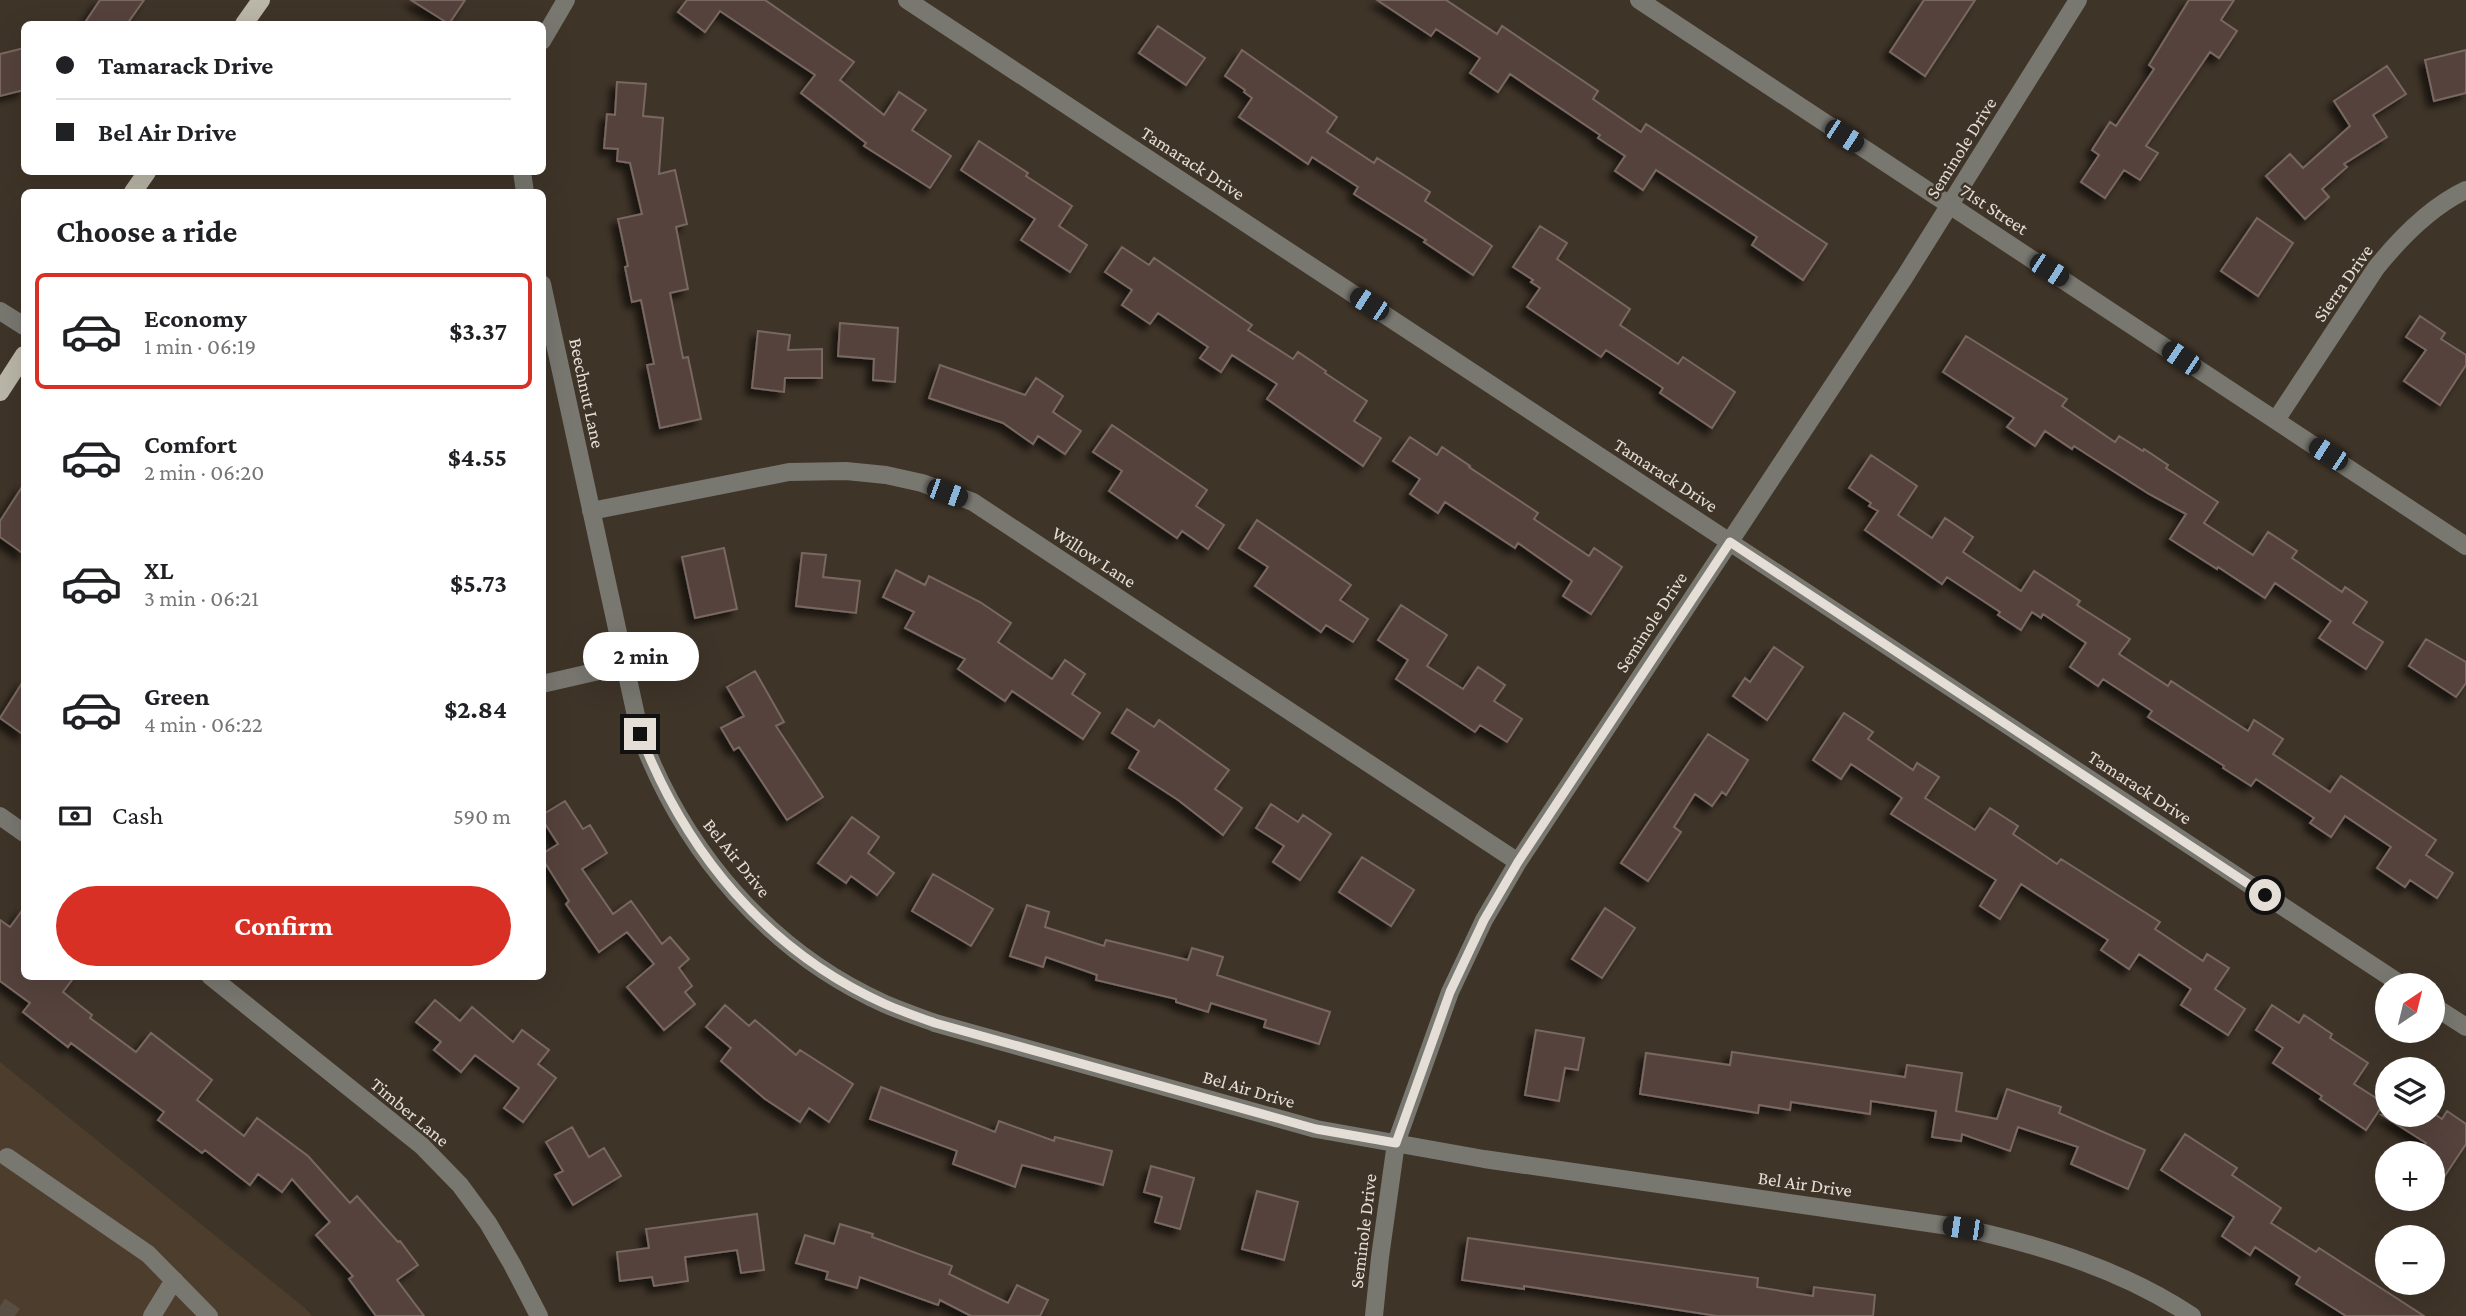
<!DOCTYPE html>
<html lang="en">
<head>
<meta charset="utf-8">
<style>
  body { margin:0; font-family:"Crimson Pro",serif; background:#f2f2f2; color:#202124; height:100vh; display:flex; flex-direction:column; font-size:26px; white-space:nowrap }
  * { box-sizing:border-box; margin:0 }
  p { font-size:23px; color:#757577 }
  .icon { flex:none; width:38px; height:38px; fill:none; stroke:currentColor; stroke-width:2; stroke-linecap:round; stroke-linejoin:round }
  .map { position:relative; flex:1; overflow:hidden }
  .panel { position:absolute; left:21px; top:189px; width:525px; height:791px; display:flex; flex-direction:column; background:#fff; border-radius:10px; box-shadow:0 7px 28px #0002 }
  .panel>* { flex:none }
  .hud { position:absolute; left:21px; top:21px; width:525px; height:154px; border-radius:10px; box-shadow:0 7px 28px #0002; display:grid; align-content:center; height:154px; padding:0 35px; background:#fff }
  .needle { width:46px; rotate:35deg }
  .tools { position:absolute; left:2375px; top:973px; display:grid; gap:14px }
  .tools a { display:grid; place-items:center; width:70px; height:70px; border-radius:50%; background:#fff; box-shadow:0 7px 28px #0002; font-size:35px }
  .end { position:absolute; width:32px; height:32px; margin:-16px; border:9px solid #e5ded7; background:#111; box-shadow:0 0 0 4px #111 }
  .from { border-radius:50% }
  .bubble { position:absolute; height:49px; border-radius:24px; background:#fff; box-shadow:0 7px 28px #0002; font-size:23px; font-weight:700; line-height:49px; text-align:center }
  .car { position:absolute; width:21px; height:42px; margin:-21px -10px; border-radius:9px; box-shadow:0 0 5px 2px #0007; background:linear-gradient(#222 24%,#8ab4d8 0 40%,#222 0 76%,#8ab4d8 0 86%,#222 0) }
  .hud b { display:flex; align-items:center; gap:24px; height:66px; font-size:26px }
  .hud b+b { border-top:2px solid #e0e0e0 }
  .hud i { width:18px; height:18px; background:#202124 }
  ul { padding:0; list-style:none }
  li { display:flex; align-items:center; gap:21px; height:116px; margin:0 14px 10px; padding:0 21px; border:4px solid transparent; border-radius:10px }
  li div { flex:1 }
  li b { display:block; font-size:26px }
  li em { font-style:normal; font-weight:700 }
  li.selected { border-color:#d93025 }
  li>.icon { width:63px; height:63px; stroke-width:1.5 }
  h2 { padding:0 35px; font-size:32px; line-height:84px }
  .pay { display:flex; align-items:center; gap:18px; height:77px; padding:0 35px; font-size:26px }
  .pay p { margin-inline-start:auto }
  .action { display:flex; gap:14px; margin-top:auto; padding:14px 35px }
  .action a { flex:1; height:80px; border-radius:42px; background:#d93025; color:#fff; font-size:28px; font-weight:700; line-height:80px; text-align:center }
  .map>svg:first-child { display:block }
  .built { fill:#4c3d2c }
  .building { fill:#54433e; stroke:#786761; stroke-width:2; filter:url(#shadow) }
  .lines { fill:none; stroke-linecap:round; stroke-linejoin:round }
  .minor-tunnel { stroke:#584e42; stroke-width:18; stroke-dasharray:18 9; stroke-linecap:butt }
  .minor { stroke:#787770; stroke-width:18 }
  .major { stroke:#bab7a8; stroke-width:18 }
  .route { stroke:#e5ded7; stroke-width:9 }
  .labels { text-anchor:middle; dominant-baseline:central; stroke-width:5; stroke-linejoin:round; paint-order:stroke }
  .street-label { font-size:19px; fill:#e5ded7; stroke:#3f3428 }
</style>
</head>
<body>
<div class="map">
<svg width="2466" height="1316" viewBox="0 0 2466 1316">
  <defs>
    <filter id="shadow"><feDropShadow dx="-6" dy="6" stdDeviation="3.5" flood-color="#0009"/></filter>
  </defs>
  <rect width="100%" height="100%" fill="#3f3428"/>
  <path class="built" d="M 0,1062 L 305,1308 L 312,1316 L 0,1316 Z"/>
  <path class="building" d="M 100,0 L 144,0 L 127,24 L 84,24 Z
    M 411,0 L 465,0 L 449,24 Z
    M 687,0 L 765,0 L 854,62 L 840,80 L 884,115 L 899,92 L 926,110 L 912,130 L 951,156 L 930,188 L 864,146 L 866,143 L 801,93 L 815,75 L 720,11 L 705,32 L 678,12 Z
    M 1377,0 L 1446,0 L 1497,34 L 1502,26 L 1598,91 L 1593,99 L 1641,132 L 1646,124 L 1827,244 L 1803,280 L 1752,245 L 1757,237 L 1656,170 L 1643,190 L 1615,171 L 1625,156 L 1598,138 L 1600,135 L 1510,74 L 1498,92 L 1470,73 L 1480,58 L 1436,29 L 1431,36 Z
    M 1924,0 L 1975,0 L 1925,76 L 1890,52 Z
    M 2189,0 L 2234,0 L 2221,20 L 2237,31 L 2219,58 L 2210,52 L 2146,146 L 2158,153 L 2140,180 L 2124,170 L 2105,198 L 2081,182 L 2099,155 L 2092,150 L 2110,122 L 2116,126 L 2154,69 L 2149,65 Z
    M 1158,26 L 1205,58 L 1186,85 L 1139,53 Z
    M 24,48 L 24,90 L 0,96 L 0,54 Z
    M 1242,50 L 1337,117 L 1327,132 L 1374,163 L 1377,158 L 1430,192 L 1425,201 L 1492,246 L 1473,275 L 1424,242 L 1426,240 L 1354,194 L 1358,187 L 1312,157 L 1308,164 L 1239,117 L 1252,98 L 1244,92 L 1245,90 L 1225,76 Z
    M 2466,50 L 2466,93 L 2434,101 L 2425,60 Z
    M 2387,66 L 2406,94 L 2373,115 L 2387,137 L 2344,164 L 2347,167 L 2322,189 L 2329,197 L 2305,219 L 2266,176 L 2290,154 L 2303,168 L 2350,126 L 2334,101 Z
    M 617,82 L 646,84 L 643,116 L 663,118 L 659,174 L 675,170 L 687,224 L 676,227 L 688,289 L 670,293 L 683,358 L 688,357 L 701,419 L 660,428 L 647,365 L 654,364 L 641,300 L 632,302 L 625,267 L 628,266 L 618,219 L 642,214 L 630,163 L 617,161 L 618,149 L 604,148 L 607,114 L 615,115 Z
    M 979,141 L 1028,173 L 1026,176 L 1072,206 L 1059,226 L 1087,245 L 1070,272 L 1021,240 L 1035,219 L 961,170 Z
    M 2257,218 L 2293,243 L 2258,296 L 2221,271 Z
    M 1540,226 L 1567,243 L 1557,259 L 1630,309 L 1620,325 L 1678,364 L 1683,357 L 1735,392 L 1712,428 L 1660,393 L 1663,388 L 1606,350 L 1601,357 L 1527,307 L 1540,288 L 1531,282 L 1533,280 L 1513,267 Z
    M 1122,247 L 1149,265 L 1154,258 L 1252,325 L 1248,330 L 1293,359 L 1298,352 L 1326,371 L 1325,373 L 1367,401 L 1354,421 L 1381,438 L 1363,466 L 1267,399 L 1277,384 L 1232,355 L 1221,372 L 1200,358 L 1208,347 L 1158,313 L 1150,324 L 1122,305 L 1132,290 L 1105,272 Z
    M 2420,316 L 2445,333 L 2441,339 L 2466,355 L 2466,365 L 2440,405 L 2404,381 L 2426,350 L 2406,337 Z
    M 840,323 L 898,328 L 895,382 L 873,380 L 874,359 L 838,356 Z
    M 758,331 L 790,335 L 788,350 L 822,349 L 822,378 L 785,378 L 784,392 L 752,388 Z
    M 1966,336 L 2067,399 L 2062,406 L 2115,442 L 2119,436 L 2143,451 L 2144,449 L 2168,465 L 2166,468 L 2218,502 L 2204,523 L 2253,555 L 2268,532 L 2297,551 L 2292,558 L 2342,592 L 2345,587 L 2367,602 L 2353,623 L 2383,642 L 2366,669 L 2319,638 L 2331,621 L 2275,583 L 2265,598 L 2218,567 L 2217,569 L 2170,539 L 2186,514 L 2149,494 L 2074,446 L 2072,449 L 2045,431 L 2035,446 L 2007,427 L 2014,418 L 1943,372 Z
    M 940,365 L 1025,395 L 1036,378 L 1063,396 L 1053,412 L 1081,431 L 1065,454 L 1038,436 L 1033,444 L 1003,423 L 929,398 Z
    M 1112,425 L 1207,490 L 1196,506 L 1224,525 L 1208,549 L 1182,531 L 1177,538 L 1109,491 L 1122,471 L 1093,452 Z
    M 1410,437 L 1437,455 L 1442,447 L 1470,466 L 1469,467 L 1538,513 L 1534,519 L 1589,556 L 1594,548 L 1622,567 L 1591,614 L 1563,596 L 1572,581 L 1518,543 L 1515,548 L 1445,502 L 1438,513 L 1410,494 L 1420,479 L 1393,461 Z
    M 1871,455 L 1917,486 L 1898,515 L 1932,538 L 1945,518 L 1973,537 L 1963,552 L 2021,591 L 2034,571 L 2080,601 L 2077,605 L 2130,639 L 2119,654 L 2168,686 L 2171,681 L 2248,731 L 2254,720 L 2283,739 L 2273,754 L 2330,792 L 2341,776 L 2436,840 L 2426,855 L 2453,873 L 2437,898 L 2410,880 L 2405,887 L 2377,868 L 2391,847 L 2345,816 L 2331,837 L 2310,823 L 2314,818 L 2256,779 L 2251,786 L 2223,768 L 2224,766 L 2148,717 L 2152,711 L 2103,679 L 2098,686 L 2070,667 L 2086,643 L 2043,614 L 2041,618 L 2032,612 L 2021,630 L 1998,615 L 2000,612 L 1947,577 L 1942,584 L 1865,530 L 1878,511 L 1869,506 L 1871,503 L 1849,488 Z
    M 24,484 L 24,554 L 0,537 L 0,521 Z
    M 1257,520 L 1351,585 L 1340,600 L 1368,619 L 1353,642 L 1326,625 L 1321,632 L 1255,586 L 1268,567 L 1239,548 Z
    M 724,548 L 737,609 L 695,618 L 682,557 Z
    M 802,553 L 826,555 L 823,577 L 860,581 L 856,613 L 796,606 Z
    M 896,570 L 925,585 L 929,576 L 980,602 L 1011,623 L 998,642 L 1052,679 L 1065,660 L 1085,674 L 1072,694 L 1100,713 L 1083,739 L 1012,691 L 1005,701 L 958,669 L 965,659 L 905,628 L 914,612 L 883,597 Z
    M 1401,605 L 1447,635 L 1427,666 L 1463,689 L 1478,667 L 1505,685 L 1494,701 L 1522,719 L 1507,742 L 1480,725 L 1475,732 L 1396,679 L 1408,660 L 1378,640 Z
    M 2426,639 L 2466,662 L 2466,683 L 2456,697 L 2409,666 Z
    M 1774,647 L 1803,667 L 1767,720 L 1733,696 L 1745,678 L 1750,682 Z
    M 755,671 L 784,722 L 776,726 L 823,797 L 787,820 L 739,747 L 734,750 L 721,728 L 744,716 L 727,687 Z
    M 24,680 L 24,735 L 0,718 Z
    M 1127,709 L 1154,727 L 1159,720 L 1229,770 L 1215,789 L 1242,808 L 1223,835 L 1178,800 L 1129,768 L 1139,751 L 1112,733 Z
    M 1844,713 L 1873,732 L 1868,739 L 1913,770 L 1917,763 L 1939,777 L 1925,798 L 1975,830 L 1990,808 L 2018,826 L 2013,834 L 2057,864 L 2061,859 L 2160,922 L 2155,929 L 2203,961 L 2207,954 L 2229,968 L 2215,989 L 2245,1009 L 2228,1035 L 2181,1005 L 2191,989 L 2139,954 L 2129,969 L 2101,950 L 2108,940 L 2021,884 L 2000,919 L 1980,906 L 1996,880 L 1891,814 L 1902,798 L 1851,764 L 1841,779 L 1813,760 Z
    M 1708,734 L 1748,760 L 1726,795 L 1722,792 L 1712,806 L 1695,794 L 1674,827 L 1681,832 L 1648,881 L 1621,863 Z
    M 565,801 L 583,829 L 590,825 L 607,853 L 582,869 L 613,914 L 631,901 L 662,944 L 670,937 L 689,959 L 679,968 L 692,986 L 685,992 L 695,1004 L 664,1030 L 627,987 L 654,964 L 627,932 L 599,952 L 566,904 L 569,901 L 542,858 L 542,854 L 558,844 L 542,819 L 542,815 Z
    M 1271,804 L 1298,822 L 1303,815 L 1331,834 L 1300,880 L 1273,862 L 1284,846 L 1256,828 Z
    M 852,817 L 879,837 L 868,853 L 894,873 L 877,895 L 851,876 L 846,883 L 818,863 Z
    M 1362,857 L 1414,890 L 1391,926 L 1339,892 Z
    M 933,874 L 993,909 L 971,946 L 912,911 Z
    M 1027,905 L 1049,912 L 1045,927 L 1104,946 L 1106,940 L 1188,960 L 1192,948 L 1223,957 L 1217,975 L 1330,1012 L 1319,1044 L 1264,1027 L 1266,1020 L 1211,1003 L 1208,1012 L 1176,1002 L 1176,999 L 1096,980 L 1097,975 L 1046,957 L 1043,967 L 1010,956 Z
    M 24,908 L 24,976 L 75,976 L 63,992 L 92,1015 L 90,1018 L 136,1052 L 151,1033 L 212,1080 L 197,1100 L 244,1136 L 257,1118 L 308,1156 L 350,1203 L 357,1196 L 398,1242 L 400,1241 L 418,1265 L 397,1280 L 424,1316 L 376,1316 L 349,1279 L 353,1276 L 316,1235 L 330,1222 L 292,1179 L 282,1192 L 258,1174 L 250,1185 L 205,1150 L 202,1153 L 158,1120 L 164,1112 L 71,1043 L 68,1047 L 23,1012 L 30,1003 L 0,981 L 0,920 L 10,927 Z
    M 1605,908 L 1635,928 L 1602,978 L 1572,959 Z
    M 435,1000 L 460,1021 L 472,1007 L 513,1042 L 522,1030 L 549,1050 L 538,1064 L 556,1078 L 523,1122 L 504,1108 L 519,1088 L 475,1055 L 461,1072 L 434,1050 L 441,1042 L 416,1022 Z
    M 725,1005 L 749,1026 L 755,1020 L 796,1055 L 800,1050 L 853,1084 L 829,1122 L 809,1108 L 800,1122 L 765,1099 L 721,1061 L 731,1048 L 706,1027 Z
    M 2272,1005 L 2299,1023 L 2304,1015 L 2332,1034 L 2330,1038 L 2368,1063 L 2354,1084 L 2384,1103 L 2366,1130 L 2320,1099 L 2322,1096 L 2273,1063 L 2283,1048 L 2256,1030 Z
    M 1536,1030 L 1584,1038 L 1578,1070 L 1565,1068 L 1559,1101 L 1525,1095 Z
    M 1732,1052 L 1905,1077 L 1907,1065 L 1962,1073 L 1956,1111 L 1997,1119 L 2007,1089 L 2061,1107 L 2059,1113 L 2145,1150 L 2128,1189 L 2071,1164 L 2078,1147 L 2018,1127 L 2010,1151 L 1962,1134 L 1961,1141 L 1932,1137 L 1936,1111 L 1871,1101 L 1870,1114 L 1791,1102 L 1790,1110 L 1759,1105 L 1758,1113 L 1640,1094 L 1646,1053 L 1730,1065 Z
    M 881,1087 L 995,1132 L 999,1121 L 1054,1141 L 1055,1137 L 1112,1151 L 1103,1185 L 1022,1165 L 1015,1187 L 953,1164 L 957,1151 L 870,1119 Z
    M 2447,1111 L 2466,1124 L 2466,1144 L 2432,1195 L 2432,1153 L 2419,1153 L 2426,1143 L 2382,1115 L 2436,1115 L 2442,1119 Z
    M 572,1127 L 589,1157 L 604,1148 L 621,1176 L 573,1205 L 555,1175 L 563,1171 L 546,1142 Z
    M 2185,1134 L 2237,1168 L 2232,1175 L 2281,1208 L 2271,1223 L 2316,1252 L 2319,1248 L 2424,1316 L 2346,1316 L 2296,1284 L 2300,1277 L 2255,1247 L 2250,1255 L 2222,1236 L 2234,1217 L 2161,1170 Z
    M 1151,1166 L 1194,1178 L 1180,1229 L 1155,1222 L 1162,1197 L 1144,1192 Z
    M 1257,1191 L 1298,1202 L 1284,1260 L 1242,1249 Z
    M 757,1214 L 764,1270 L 741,1273 L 737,1250 L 685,1257 L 688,1281 L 654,1286 L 652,1277 L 620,1281 L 617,1252 L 649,1248 L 646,1229 Z
    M 840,1224 L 873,1234 L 872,1237 L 952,1266 L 949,1274 L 1008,1303 L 1017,1285 L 1048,1300 L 1040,1316 L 971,1316 L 940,1300 L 938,1305 L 860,1277 L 857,1288 L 826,1279 L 828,1272 L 796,1263 L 805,1235 L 834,1244 Z
    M 1468,1238 L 1758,1278 L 1757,1287 L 1813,1296 L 1814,1287 L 1875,1295 L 1873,1316 L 1717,1316 L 1524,1286 L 1524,1289 L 1462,1280 Z"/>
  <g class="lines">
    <path class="minor-tunnel" d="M 0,1306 L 15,1316"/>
    <path class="minor" d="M 907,0 L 2402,985
      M 1639,0 L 2466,546
      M 542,41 L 566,0
      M 522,172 L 525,192
      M 542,284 L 640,734 C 684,852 769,952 885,1004 C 901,1011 919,1017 935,1023 L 1316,1129 L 1484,1159 L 1963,1228 C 2044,1246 2123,1270 2192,1316
      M 0,311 L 24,326
      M 2276,420 L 2376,268 C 2401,237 2430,207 2466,190
      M 591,511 L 789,472 L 846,471 L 886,475 L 922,483 L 973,502 L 1518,862
      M 542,684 L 625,665
      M 0,816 L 24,833
      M 210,976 L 422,1146 L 460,1185 L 488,1223 L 512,1264 L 539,1316
      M 2432,1005 L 2466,1027
      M 7,1157 L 148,1254 L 209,1316
      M 152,1316 L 174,1280
      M 1374,1316 L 1380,1257 L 1396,1143 L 1450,992 L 1484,920 L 1518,862 L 1904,278 L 2078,0"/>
    <path class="major" d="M 244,24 L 261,0
      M 133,192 L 147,172
      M 0,392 L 24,355"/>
  </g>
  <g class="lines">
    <path class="route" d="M 640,734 C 686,853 767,951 885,1004 C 901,1011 918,1017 935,1023 L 1316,1129 L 1396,1143 L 1450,992 L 1484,920 L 1518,862 L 1730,542 L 2265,895"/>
  </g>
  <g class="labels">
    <g class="street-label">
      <text transform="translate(1961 148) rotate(-58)">Seminole Drive</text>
      <text transform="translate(1193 163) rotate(33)">Tamarack Drive</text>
      <text transform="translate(1994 209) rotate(33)">71st Street</text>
      <text transform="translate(2343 283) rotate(-55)">Sierra Drive</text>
      <text transform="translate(587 393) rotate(78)">Beechnut Lane</text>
      <text transform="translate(1666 475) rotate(33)">Tamarack Drive</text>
      <text transform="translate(1094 557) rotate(33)">Willow Lane</text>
      <text transform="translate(1651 622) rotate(-57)">Seminole Drive</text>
      <text transform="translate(2140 787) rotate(33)">Tamarack Drive</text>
      <text transform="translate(737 858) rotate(51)">Bel Air Drive</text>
      <text transform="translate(1249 1089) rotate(16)">Bel Air Drive</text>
      <text transform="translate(410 1112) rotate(40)">Timber Lane</text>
      <text transform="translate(1805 1184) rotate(8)">Bel Air Drive</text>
      <text transform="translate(1363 1231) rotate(-83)">Seminole Drive</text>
    </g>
  </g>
</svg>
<div class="tools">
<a><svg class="needle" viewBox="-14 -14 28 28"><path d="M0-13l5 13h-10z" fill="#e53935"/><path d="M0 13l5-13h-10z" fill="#757577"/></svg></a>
<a><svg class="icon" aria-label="layers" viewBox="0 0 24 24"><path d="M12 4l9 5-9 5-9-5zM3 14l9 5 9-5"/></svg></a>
<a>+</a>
<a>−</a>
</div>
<i class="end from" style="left:2265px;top:895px"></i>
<i class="end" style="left:640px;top:734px"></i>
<div class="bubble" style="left:583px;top:632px;width:116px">2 min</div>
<i class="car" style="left:1844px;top:136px;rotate:123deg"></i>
<i class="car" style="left:2049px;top:270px;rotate:123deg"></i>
<i class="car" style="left:1369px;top:304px;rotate:303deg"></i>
<i class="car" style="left:2181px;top:358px;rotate:304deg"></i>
<i class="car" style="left:2328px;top:454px;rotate:303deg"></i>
<i class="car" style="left:947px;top:493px;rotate:110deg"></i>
<i class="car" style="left:1963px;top:1228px;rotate:278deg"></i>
<div class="hud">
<b><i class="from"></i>Tamarack Drive</b>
<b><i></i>Bel Air Drive</b>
</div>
<section class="panel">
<h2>Choose a ride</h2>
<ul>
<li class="selected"><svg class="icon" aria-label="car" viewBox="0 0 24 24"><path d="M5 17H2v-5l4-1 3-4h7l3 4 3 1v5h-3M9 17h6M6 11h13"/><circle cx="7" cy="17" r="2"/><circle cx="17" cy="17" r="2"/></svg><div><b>Economy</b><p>1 min · 06:19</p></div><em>$3.37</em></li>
<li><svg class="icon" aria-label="car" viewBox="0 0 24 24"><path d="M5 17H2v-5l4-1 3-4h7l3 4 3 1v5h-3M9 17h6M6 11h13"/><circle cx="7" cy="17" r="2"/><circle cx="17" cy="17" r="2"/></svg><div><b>Comfort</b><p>2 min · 06:20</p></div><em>$4.55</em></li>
<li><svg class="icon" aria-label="car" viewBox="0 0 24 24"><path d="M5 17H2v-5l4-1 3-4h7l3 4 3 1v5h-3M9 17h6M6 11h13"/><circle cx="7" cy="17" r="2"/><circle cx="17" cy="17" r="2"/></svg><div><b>XL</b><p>3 min · 06:21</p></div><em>$5.73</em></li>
<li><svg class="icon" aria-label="car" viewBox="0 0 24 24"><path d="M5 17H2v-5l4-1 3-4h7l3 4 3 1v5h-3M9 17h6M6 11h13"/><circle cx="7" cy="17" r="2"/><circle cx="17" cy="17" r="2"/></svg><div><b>Green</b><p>4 min · 06:22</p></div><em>$2.84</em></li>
</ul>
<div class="pay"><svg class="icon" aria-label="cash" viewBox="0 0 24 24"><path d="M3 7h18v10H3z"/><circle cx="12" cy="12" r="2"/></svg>Cash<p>590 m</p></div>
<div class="action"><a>Confirm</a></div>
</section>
</div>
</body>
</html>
